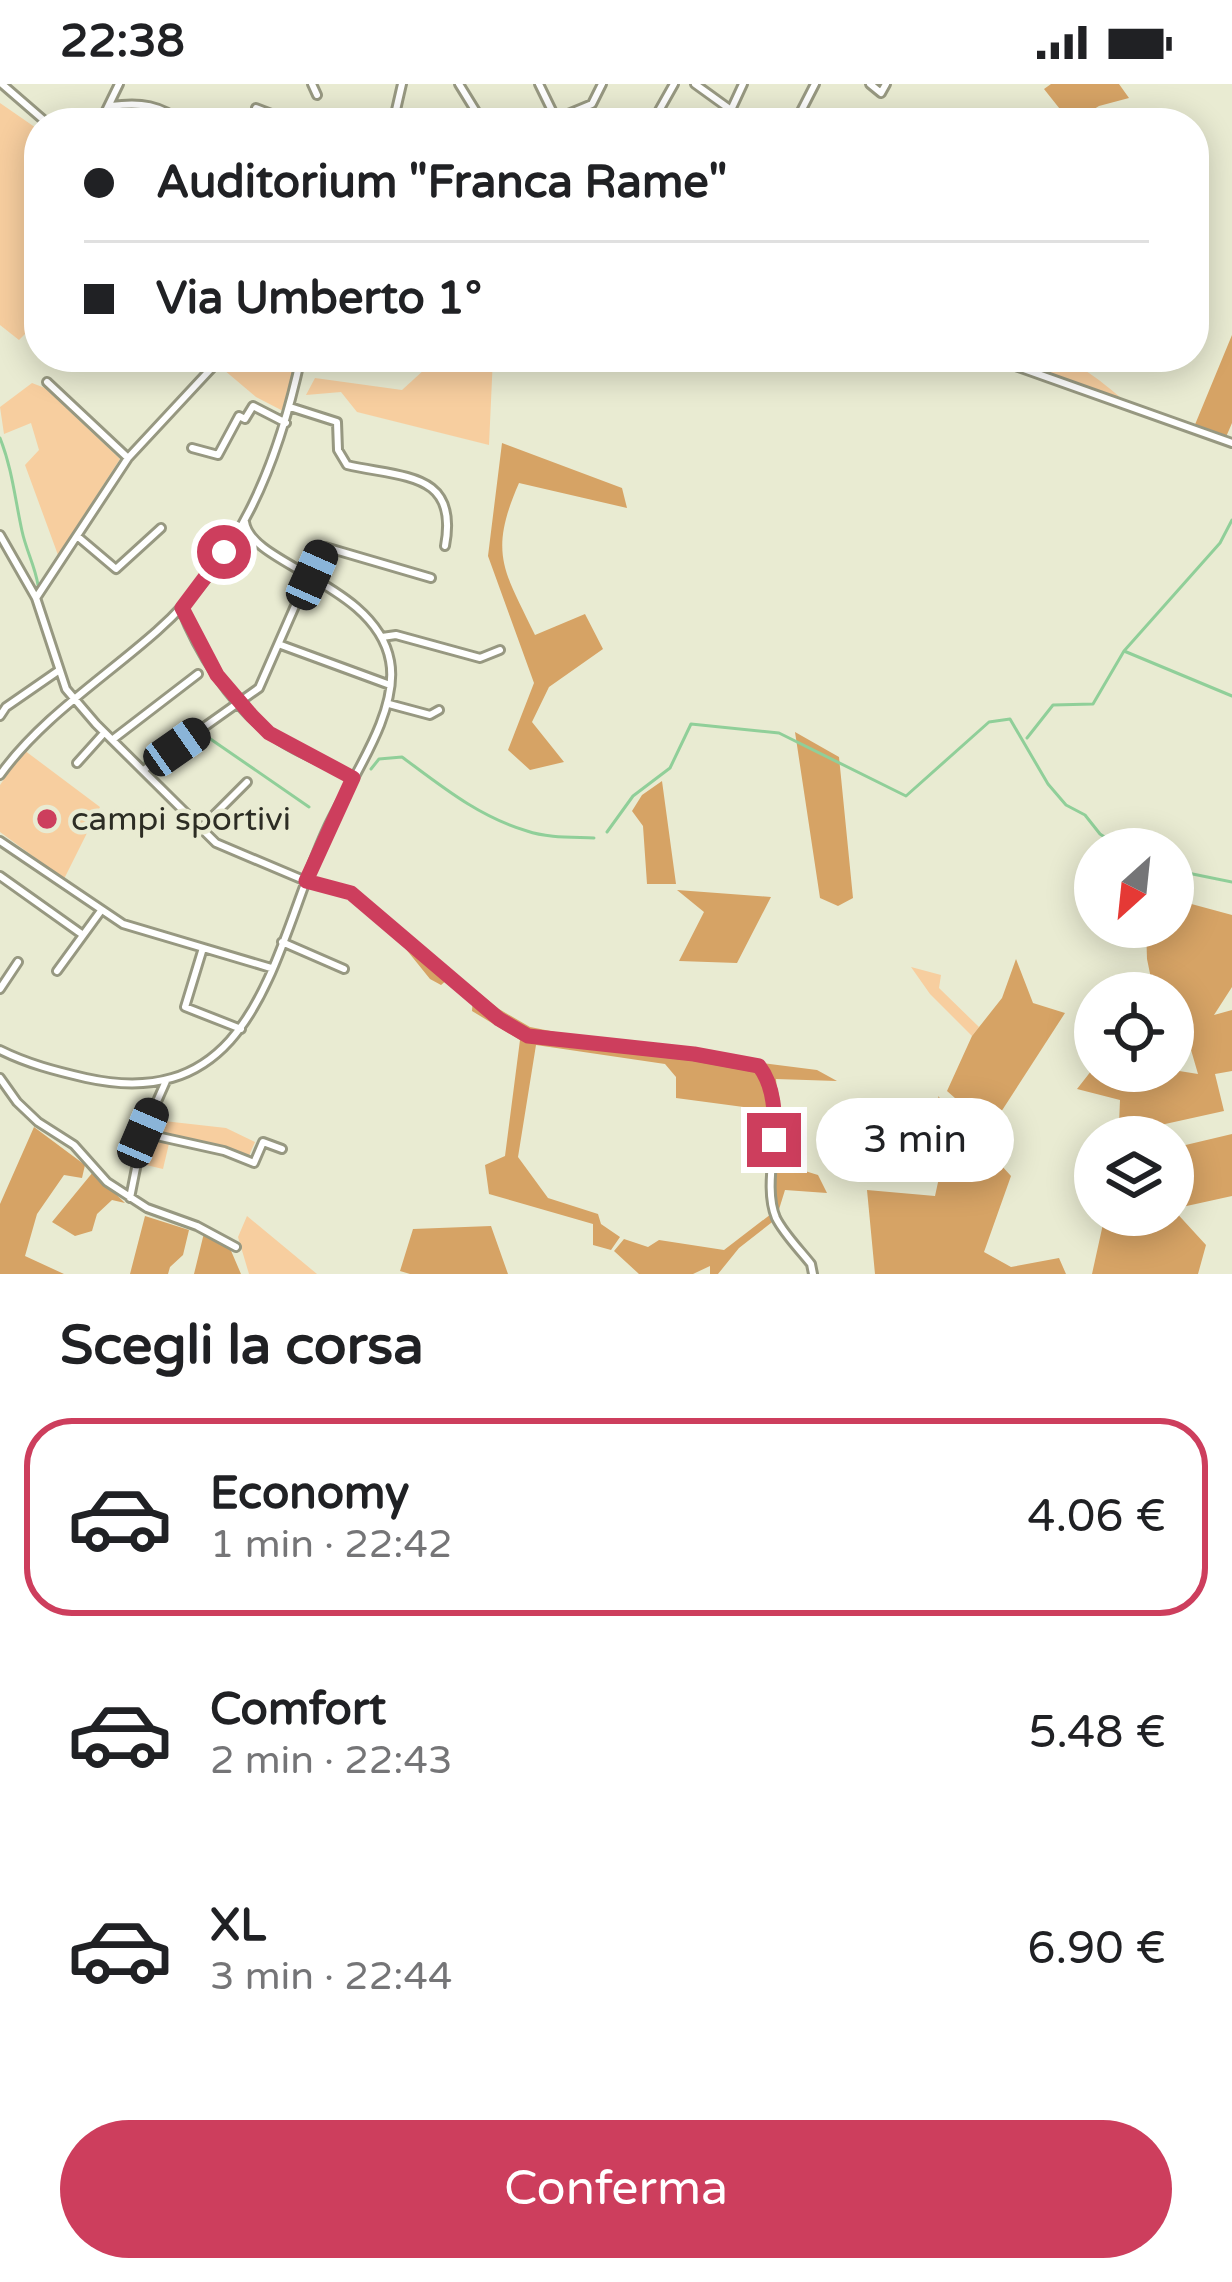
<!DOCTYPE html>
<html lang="it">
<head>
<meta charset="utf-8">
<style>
  body { margin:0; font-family:"Varela Round",sans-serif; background:#f2f2f2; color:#202124; height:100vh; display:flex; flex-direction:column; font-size:45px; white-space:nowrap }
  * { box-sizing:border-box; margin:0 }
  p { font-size:39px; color:#757577 }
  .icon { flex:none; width:66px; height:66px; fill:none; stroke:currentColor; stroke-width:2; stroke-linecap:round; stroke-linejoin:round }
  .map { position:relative; height:1190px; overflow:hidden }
  .details { display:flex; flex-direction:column; background:#fff; flex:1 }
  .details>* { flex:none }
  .banner { position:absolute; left:24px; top:24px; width:1185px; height:264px; border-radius:48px; box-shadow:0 6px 30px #0003; display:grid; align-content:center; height:264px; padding:0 60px; background:#fff }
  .needle { width:78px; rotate:207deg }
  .controls { position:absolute; left:1074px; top:744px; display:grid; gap:24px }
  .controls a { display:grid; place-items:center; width:120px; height:120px; border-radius:50%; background:#fff; box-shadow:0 6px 30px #0003; font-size:60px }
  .end { position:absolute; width:54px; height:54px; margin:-27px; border:15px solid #cd3e5d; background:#fff; box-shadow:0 0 0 6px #fff }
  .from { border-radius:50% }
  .bubble { position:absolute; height:84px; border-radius:42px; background:#fff; box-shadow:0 6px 30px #0003; font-size:39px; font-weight:600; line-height:84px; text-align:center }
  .car { position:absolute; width:36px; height:72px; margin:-36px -18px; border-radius:15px; box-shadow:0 0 9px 3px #0007; background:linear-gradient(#222 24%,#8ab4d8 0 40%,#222 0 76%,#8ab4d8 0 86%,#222 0) }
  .banner b { display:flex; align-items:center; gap:42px; height:114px; font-size:45px }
  .banner b+b { border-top:3px solid #e0e0e0 }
  .banner i { width:30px; height:30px; background:#202124 }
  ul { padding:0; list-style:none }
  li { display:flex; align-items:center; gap:36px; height:198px; margin:0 24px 18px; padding:0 36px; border:6px solid transparent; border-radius:48px }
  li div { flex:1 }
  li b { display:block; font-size:45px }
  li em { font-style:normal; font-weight:600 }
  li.active { border-color:#cd3e5d }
  li>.icon { width:108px; height:108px; stroke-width:1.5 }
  h2 { padding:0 60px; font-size:54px; line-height:144px }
  .cta { display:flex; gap:24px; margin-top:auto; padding:24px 60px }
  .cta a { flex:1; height:138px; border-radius:72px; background:#cd3e5d; color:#fff; font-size:48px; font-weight:600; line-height:138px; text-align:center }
  .status { display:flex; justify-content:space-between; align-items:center; height:84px; padding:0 60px; background:#fff; direction:ltr }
  .status svg { height:33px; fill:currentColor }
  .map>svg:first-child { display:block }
  .green { fill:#f7ce9f }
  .forest { fill:#d6a365 }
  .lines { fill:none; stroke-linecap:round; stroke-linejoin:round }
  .stream { stroke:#90cf99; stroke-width:3 }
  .street-casing { stroke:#979881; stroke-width:12 }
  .street { stroke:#fff; stroke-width:6 }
  .route { stroke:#cd3e5d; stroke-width:15 }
  .poi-dot { fill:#cd3e5d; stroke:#e9ebd2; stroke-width:4.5 }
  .labels { text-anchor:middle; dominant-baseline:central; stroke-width:9; stroke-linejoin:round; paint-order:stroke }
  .poi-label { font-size:33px; fill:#2d2d24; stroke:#e9ebd2; text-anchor:start }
</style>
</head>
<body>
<div class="status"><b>22:38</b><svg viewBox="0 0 49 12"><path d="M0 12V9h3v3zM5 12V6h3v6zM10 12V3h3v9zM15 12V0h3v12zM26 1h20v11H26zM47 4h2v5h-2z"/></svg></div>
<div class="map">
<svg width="1232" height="1190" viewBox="0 0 1232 1190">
  <rect width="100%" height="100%" fill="#e9ebd2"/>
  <path class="green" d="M 0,19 L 39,46 L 39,236 L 19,256 L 0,241 Z
    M 225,273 L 297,273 L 283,327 L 256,313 L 217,280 Z
    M 493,273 L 489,361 L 357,328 L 341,308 L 306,311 L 315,294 L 402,306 L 437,274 Z
    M 1041,273 C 1078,273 1103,300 1131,322 L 1037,286 Z
    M 32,299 L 45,304 L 120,375 L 58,471 L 25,381 L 39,366 L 31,339 L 4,350 L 0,323 Z
    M 24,666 L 100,723 L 64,795 L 0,748 L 0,701 Z
    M 911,883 L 941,891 L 939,904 L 979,943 L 972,952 L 930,910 Z
    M 155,1036 L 226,1044 L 255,1058 L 248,1074 L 222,1061 L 171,1051 L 163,1085 L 142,1080 Z
    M 247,1132 L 317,1190 L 249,1190 L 238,1153 Z"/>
  <path class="forest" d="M 1051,0 L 1119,0 L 1129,14 L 1099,22 L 1071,39 L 1044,5 Z
    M 1232,251 L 1232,339 L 1226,353 L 1194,343 Z
    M 502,359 L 622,404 L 627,424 L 519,399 C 488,470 504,486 535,551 L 585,530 L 603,565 L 549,603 L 532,638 L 564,678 L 530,686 L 508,666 L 534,599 L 488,472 Z
    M 795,648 L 839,673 L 853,814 L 838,822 L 820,814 Z
    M 662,697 L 676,800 L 647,800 L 643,742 L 632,727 L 642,711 Z
    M 677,806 L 771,813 L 737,879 L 679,877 L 704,828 Z
    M 1173,815 L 1232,831 L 1232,903 L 1214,931 L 1232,926 L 1232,987 L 1215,990 L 1224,1027 L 1147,1044 L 1119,1040 L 1120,1016 L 1077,1005 L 1095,982 L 1095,987 L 1173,986 L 1198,990 L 1189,959 L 1173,955 L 1173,909 L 1154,909 L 1147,875 L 1146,843 L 1173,843 Z
    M 417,858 L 499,925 L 530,943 L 627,962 L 817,986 L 837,997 L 776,995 L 783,1075 L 805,1074 L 805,1087 L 818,1091 L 827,1109 L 785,1106 L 776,1135 L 739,1164 L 718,1190 L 710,1190 L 710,1182 L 693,1190 L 639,1190 L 614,1167 L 624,1155 L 648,1163 L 659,1156 L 724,1166 L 771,1130 L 766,1041 L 751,1024 L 676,1014 L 676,993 L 665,980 L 536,961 L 518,1073 L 548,1114 L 598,1130 L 601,1140 L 620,1153 L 611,1166 L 593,1161 L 593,1140 L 489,1110 L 485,1081 L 505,1072 L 520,956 L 472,927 L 473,914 L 447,896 L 441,901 L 430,895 L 401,859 Z
    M 1016,875 L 1033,919 L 1065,929 L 990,1045 L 947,1007 L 972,952 L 1002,914 Z
    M 938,1012 L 1011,1092 L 984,1168 L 1011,1183 L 1059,1174 L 1066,1190 L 875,1190 L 867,1106 L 935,1112 L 947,1057 Z
    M 34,1043 L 85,1081 L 82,1094 L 64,1091 L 37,1130 L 25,1172 L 64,1190 L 0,1190 L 0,1120 Z
    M 1232,1050 L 1232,1112 L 1173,1125 L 1206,1161 L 1198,1190 L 1092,1190 L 1103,1140 L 1116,1131 L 1173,1131 L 1173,1064 Z
    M 93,1088 L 125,1119 L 112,1116 L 97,1130 L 92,1147 L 75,1152 L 52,1138 Z
    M 145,1132 L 189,1146 L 183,1171 L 170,1183 L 168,1190 L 130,1190 Z
    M 491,1142 L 508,1190 L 410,1190 L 400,1187 L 413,1145 Z
    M 204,1149 L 229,1162 L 241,1190 L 194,1190 Z"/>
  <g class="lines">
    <path class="stream" d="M 0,354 C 12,384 15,415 22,447 C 26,466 35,482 38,501
      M 1124,567 L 1232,612
      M 209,654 L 309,723
      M 1027,654 L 1053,621 L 1093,620 L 1124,567 L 1220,459 L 1232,436
      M 145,678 L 189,645
      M 371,685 L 379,675 L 402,673 C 441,702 479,733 527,747 C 547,754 573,753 594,754
      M 607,748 L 633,712 L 670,684 L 691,640 L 779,649 L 906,712 L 989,638 L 1010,635 L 1048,700 L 1066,721 L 1085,731 L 1100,750 L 1123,765
      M 1173,786 L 1232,798"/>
    <defs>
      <path id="street" d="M 2,0 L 47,39
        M 312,0 L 317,11
        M 459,0 L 483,39
        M 539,0 L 558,39
        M 695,0 L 731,26
        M 870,0 L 881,9 L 886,0
        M 111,22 C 142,18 159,21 184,39
        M 256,24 L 295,39
        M 556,35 L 592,20 L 602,0
        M 100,39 L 119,0
        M 393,39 L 402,0
        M 652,39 L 674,0
        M 725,39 L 743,0
        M 795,39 L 815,0
        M 990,273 L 1232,359
        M 47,298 L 128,374
        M 290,323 L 337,338 L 338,366 L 347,381 C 404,394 459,388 445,462
        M 192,364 L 218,371 L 239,332 L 245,335 L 253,322 L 286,339
        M 0,451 L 36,514 L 66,605 L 96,640 L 216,759 L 306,797 L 351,809 L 499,935 L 528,952 L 693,971 L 759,983 C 794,1023 758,1091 776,1134 C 784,1150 800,1166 811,1180 L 813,1190
        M 77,452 L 116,485 L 161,444
        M 312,491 L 325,463 L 431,494
        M 36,514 L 128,374 L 222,273
        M 181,524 C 198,568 230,619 268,648 C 292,667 325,678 352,693
        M 382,553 L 396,551 L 480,574 L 500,566
        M 281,561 L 390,601
        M 389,620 L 430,631 L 439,626
        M 0,632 L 6,623 L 58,587
        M 112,656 L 198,590
        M 77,679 L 104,649
        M 145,685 L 259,604 L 309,490
        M 0,691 C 41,634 104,594 157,547 C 241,472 278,380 301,273
        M 200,745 L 247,698
        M 0,757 L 123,840 L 271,884
        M 0,792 L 83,851
        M 282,858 L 344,885
        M 203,864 L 185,923 L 241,945
        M 57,887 L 100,828
        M 0,905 L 18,878
        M 0,966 C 28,980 56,987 86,994 C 259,1032 273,862 327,745 C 348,699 400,629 390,577 C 376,500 251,481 245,438
        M 0,994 L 17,1018 L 38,1038 L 74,1061 L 107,1098 L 147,1124 L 197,1142 L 236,1163
        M 143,1049 L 224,1067 L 254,1079 L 263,1058 L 282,1065
        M 130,1114 L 143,1049 L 166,997"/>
    </defs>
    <use href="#street" class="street-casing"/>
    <use href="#street" class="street"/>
  </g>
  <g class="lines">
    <path class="route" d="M 224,468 L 182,524 L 217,591 L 252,632 L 269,649 L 353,694 L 306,797 L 351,809 L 499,935 L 528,952 L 694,970 L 759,982 C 775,1003 775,1031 774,1056"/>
  </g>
  <circle class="poi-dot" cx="47" cy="735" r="12"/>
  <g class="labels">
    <g class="poi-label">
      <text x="71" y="735">campi sportivi</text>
    </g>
  </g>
</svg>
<div class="controls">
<a><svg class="needle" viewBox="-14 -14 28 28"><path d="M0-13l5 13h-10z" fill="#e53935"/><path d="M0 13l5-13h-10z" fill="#757577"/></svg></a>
<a><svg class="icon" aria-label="locate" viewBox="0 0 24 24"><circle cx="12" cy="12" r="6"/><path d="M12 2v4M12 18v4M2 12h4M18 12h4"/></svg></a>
<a><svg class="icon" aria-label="layers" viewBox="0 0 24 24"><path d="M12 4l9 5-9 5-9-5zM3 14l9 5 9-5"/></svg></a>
</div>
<i class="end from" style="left:224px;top:468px"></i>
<i class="end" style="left:774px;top:1056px"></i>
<div class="bubble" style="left:816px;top:1014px;width:198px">3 min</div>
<i class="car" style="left:312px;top:491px;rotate:24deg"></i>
<i class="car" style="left:177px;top:663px;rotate:55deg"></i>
<i class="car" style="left:143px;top:1049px;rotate:23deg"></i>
<div class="banner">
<b><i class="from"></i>Auditorium &quot;Franca Rame&quot;</b>
<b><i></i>Via Umberto 1°</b>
</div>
</div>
<section class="details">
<h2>Scegli la corsa</h2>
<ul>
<li class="active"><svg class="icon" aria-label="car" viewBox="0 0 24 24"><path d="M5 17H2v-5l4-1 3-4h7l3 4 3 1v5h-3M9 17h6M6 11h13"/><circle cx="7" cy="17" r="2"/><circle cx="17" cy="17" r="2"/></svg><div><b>Economy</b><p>1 min · 22:42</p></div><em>4.06 €</em></li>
<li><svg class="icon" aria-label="car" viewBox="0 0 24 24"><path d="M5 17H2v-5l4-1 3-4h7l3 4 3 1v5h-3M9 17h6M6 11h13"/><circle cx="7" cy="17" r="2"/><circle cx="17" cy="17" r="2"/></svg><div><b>Comfort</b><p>2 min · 22:43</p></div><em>5.48 €</em></li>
<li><svg class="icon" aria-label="car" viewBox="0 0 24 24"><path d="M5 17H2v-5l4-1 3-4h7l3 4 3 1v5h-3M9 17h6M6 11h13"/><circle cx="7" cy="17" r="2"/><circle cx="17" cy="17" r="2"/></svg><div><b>XL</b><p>3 min · 22:44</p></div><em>6.90 €</em></li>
</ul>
<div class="cta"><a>Conferma</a></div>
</section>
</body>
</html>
